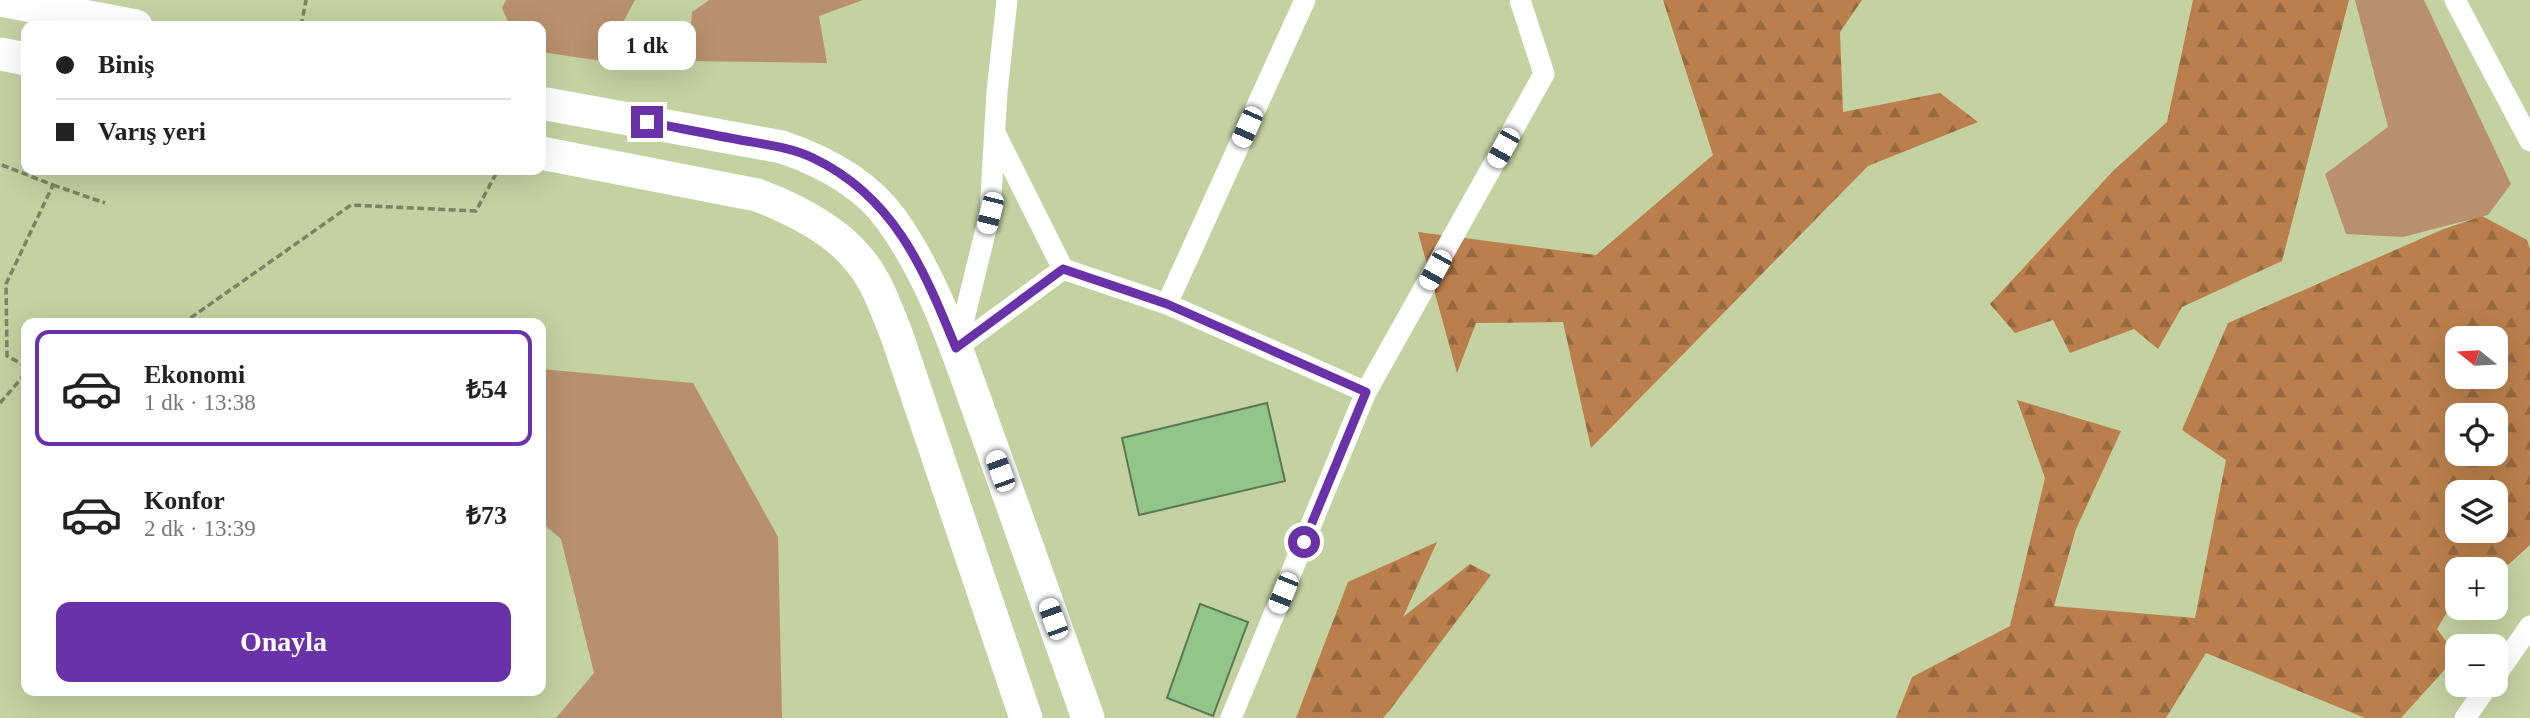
<!DOCTYPE html>
<html lang="tr">
<head>
<meta charset="utf-8">
<style>
  body { margin:0; font-family:"Times New Roman",serif; background:#f2f2f2; color:#222; height:100vh; display:flex; flex-direction:column; font-size:26px; white-space:nowrap }
  * { box-sizing:border-box; margin:0 }
  p { font-size:23px; color:#767676 }
  .icon { flex:none; width:38px; height:38px; fill:none; stroke:currentColor; stroke-width:2; stroke-linecap:round; stroke-linejoin:round }
  .map { position:relative; flex:1; overflow:hidden }
  .details { position:absolute; left:21px; top:318px; width:525px; height:378px; display:flex; flex-direction:column; background:#fff; border-radius:14px; box-shadow:0 7px 28px #0002 }
  .details>* { flex:none }
  .guide { position:absolute; left:21px; top:21px; width:525px; height:154px; border-radius:14px; box-shadow:0 7px 28px #0002; display:grid; align-content:center; height:154px; padding:0 35px; background:#fff }
  .needle { width:46px; rotate:288deg }
  .buttons { position:absolute; left:2445px; top:326px; display:grid; gap:14px }
  .buttons a { display:grid; place-items:center; width:63px; height:63px; border-radius:14px; background:#fff; box-shadow:0 7px 28px #0002; font-size:35px }
  .end { position:absolute; width:32px; height:32px; margin:-16px; border:9px solid #6932a9; background:#fff; box-shadow:0 0 0 4px #fff }
  .from { border-radius:50% }
  .bubble { position:absolute; height:49px; border-radius:14px; background:#fff; box-shadow:0 7px 28px #0002; font-size:23px; font-weight:700; line-height:49px; text-align:center }
  .car { position:absolute; width:21px; height:42px; margin:-21px -10px; border-radius:9px; box-shadow:0 0 5px 2px #0007; background:linear-gradient(#fff 24%,#345 0 40%,#fff 0 76%,#345 0 86%,#fff 0) }
  .guide b { display:flex; align-items:center; gap:24px; height:66px; font-size:26px }
  .guide b+b { border-top:2px solid #e0e0e0 }
  .guide i { width:18px; height:18px; background:#222 }
  ul { padding:12px 0 0; list-style:none }
  li { display:flex; align-items:center; gap:21px; height:116px; margin:0 14px 10px; padding:0 21px; border:4px solid transparent; border-radius:14px }
  li div { flex:1 }
  li b { display:block; font-size:26px }
  li em { font-style:normal; font-weight:700 }
  li.active { border-color:#6932a9 }
  li>.icon { width:63px; height:63px; stroke-width:1.5 }
  .button { display:flex; gap:14px; margin-top:auto; padding:14px 35px }
  .button a { flex:1; height:80px; border-radius:14px; background:#6932a9; color:#fff; font-size:28px; font-weight:700; line-height:80px; text-align:center }
  .map>svg:first-child { display:block }
  .grass { fill:#b9906e }
  .forest { fill:url(#forest-firs); fill-rule:evenodd }
  .building { fill:#92c588; stroke:#597853; stroke-width:2 }
  .lines { fill:none; stroke-linecap:round; stroke-linejoin:round }
  .path { stroke:#7b8462; stroke-width:3.5; stroke-dasharray:7 3.5; stroke-linecap:butt }
  .minor { stroke:#fff; stroke-width:21 }
  .primary { stroke:#fff; stroke-width:33 }
  .route { stroke:#6932a9; stroke-width:9 }
</style>
</head>
<body>
<div class="map">
<svg width="2530" height="718" viewBox="0 0 2530 718">
  <defs>
    <pattern id="forest-firs" width="22" height="20" patternUnits="userSpaceOnUse" patternTransform="scale(1.75)"><rect width="22" height="20" fill="#ba7f4c"/><path d="M5 1l3.5 6h-7zM16 11l3.5 6h-7z" fill="#97693f"/></pattern>
  </defs>
  <rect width="100%" height="100%" fill="#c4d1a1"/>
  <path class="grass" d="M 506,0 L 635,0 L 602,61 L 541,52 L 541,26 L 510,26 L 502,8 Z
    M 709,0 L 863,0 L 819,16 L 827,63 L 688,61 L 692,12 Z
    M 2355,0 L 2424,0 L 2511,184 L 2488,215 L 2403,237 L 2346,234 L 2325,174 L 2388,127 Z
    M 541,369 L 693,383 L 778,537 L 782,718 L 556,718 L 594,673 L 561,539 L 541,522 Z"/>
  <path class="forest" d="M 1663,0 L 1862,0 L 1840,32 L 1843,112 L 1940,93 L 1978,122 L 1868,166 L 1591,448 L 1563,322 L 1476,323 L 1457,373 L 1418,232 L 1596,255 L 1713,155 Z
    M 2193,0 L 2349,0 L 2282,261 L 2182,307 L 2158,349 L 2134,329 L 2070,353 L 2053,320 L 2015,333 L 1990,304 L 2113,171 L 2167,122 Z
    M 2482,216 L 2527,240 L 2530,249 L 2530,545 L 2509,564 L 2484,569 L 2457,569 L 2457,595 L 2437,629 L 2457,656 L 2401,718 L 2365,718 L 2206,653 L 2166,718 L 1896,718 L 1912,677 L 2010,626 L 2045,478 L 2017,400 L 2121,431 L 2076,529 L 2054,606 L 2195,618 L 2226,460 L 2182,430 L 2228,323 L 2441,230 ZM 2457,338 L 2496,338 L 2496,376 L 2457,376 ZM 2457,415 L 2496,415 L 2496,453 L 2457,453 ZM 2457,492 L 2496,492 L 2496,530 L 2457,530 Z
    M 1437,542 L 1403,617 L 1470,564 L 1491,575 L 1390,710 L 1383,718 L 1296,718 L 1348,582 Z"/>
  <path class="building" d="M 1267,403 L 1285,481 L 1139,515 L 1122,438 Z
    M 1200,604 L 1248,622 L 1213,716 L 1167,698 Z"/>
  <g class="lines">
    <path class="path" d="M 301,26 L 306,0
      M 2,165 L 53,185 L 6,284 L 7,356 L 26,366
      M 53,185 L 105,203
      M 182,324 L 351,205 L 476,211 L 498,170
      M 0,403 L 26,373"/>
    <path class="minor" d="M 1305,0 L 1167,304 L 1366,392
      M 2455,0 L 2530,141
      M 996,135 L 1063,269 L 1167,304
      M 957,347 L 990,213 L 997,92 L 1007,0
      M 956,348 L 1063,269
      M 2496,675 L 2530,626
      M 1231,718 L 1366,392 L 1544,74 L 1520,0
      M 2465,718 L 2489,684"/>
    <path class="primary" d="M 0,0 L 136,26
      M 0,54 L 26,59
      M 541,103 L 782,147 C 823,161 865,183 891,219 C 939,286 962,366 990,442 C 1022,534 1055,626 1088,718
      M 541,153 L 757,195 C 794,209 835,229 860,261 C 877,281 886,309 896,333 L 1026,718"/>
  </g>
  <g class="lines">
    <path class="route" d="M 647,122 C 680,128 713,135 746,141 C 769,145 792,148 813,158 C 895,197 924,270 956,348 L 1063,269 L 1167,304 L 1366,392 L 1304,542"/>
  </g>
</svg>
<div class="buttons">
<a><svg class="needle" viewBox="-14 -14 28 28"><path d="M0-13l5 13h-10z" fill="#e53935"/><path d="M0 13l5-13h-10z" fill="#767676"/></svg></a>
<a><svg class="icon" aria-label="locate" viewBox="0 0 24 24"><circle cx="12" cy="12" r="6"/><path d="M12 2v4M12 18v4M2 12h4M18 12h4"/></svg></a>
<a><svg class="icon" aria-label="layers" viewBox="0 0 24 24"><path d="M12 4l9 5-9 5-9-5zM3 14l9 5 9-5"/></svg></a>
<a>+</a>
<a>−</a>
</div>
<i class="end from" style="left:1304px;top:542px"></i>
<i class="end" style="left:647px;top:122px"></i>
<div class="bubble" style="left:598px;top:21px;width:98px">1 dk</div>
<i class="car" style="left:1247px;top:127px;rotate:204deg"></i>
<i class="car" style="left:1503px;top:148px;rotate:209deg"></i>
<i class="car" style="left:990px;top:213px;rotate:194deg"></i>
<i class="car" style="left:1435px;top:270px;rotate:209deg"></i>
<i class="car" style="left:1000px;top:471px;rotate:340deg"></i>
<i class="car" style="left:1283px;top:593px;rotate:202deg"></i>
<i class="car" style="left:1053px;top:619px;rotate:340deg"></i>
<div class="guide">
<b><i class="from"></i>Biniş</b>
<b><i></i>Varış yeri</b>
</div>
<section class="details">
<ul>
<li class="active"><svg class="icon" aria-label="car" viewBox="0 0 24 24"><path d="M5 17H2v-5l4-1 3-4h7l3 4 3 1v5h-3M9 17h6M6 11h13"/><circle cx="7" cy="17" r="2"/><circle cx="17" cy="17" r="2"/></svg><div><b>Ekonomi</b><p>1 dk · 13:38</p></div><em>₺54</em></li>
<li><svg class="icon" aria-label="car" viewBox="0 0 24 24"><path d="M5 17H2v-5l4-1 3-4h7l3 4 3 1v5h-3M9 17h6M6 11h13"/><circle cx="7" cy="17" r="2"/><circle cx="17" cy="17" r="2"/></svg><div><b>Konfor</b><p>2 dk · 13:39</p></div><em>₺73</em></li>
</ul>
<div class="button"><a>Onayla</a></div>
</section>
</div>
</body>
</html>
